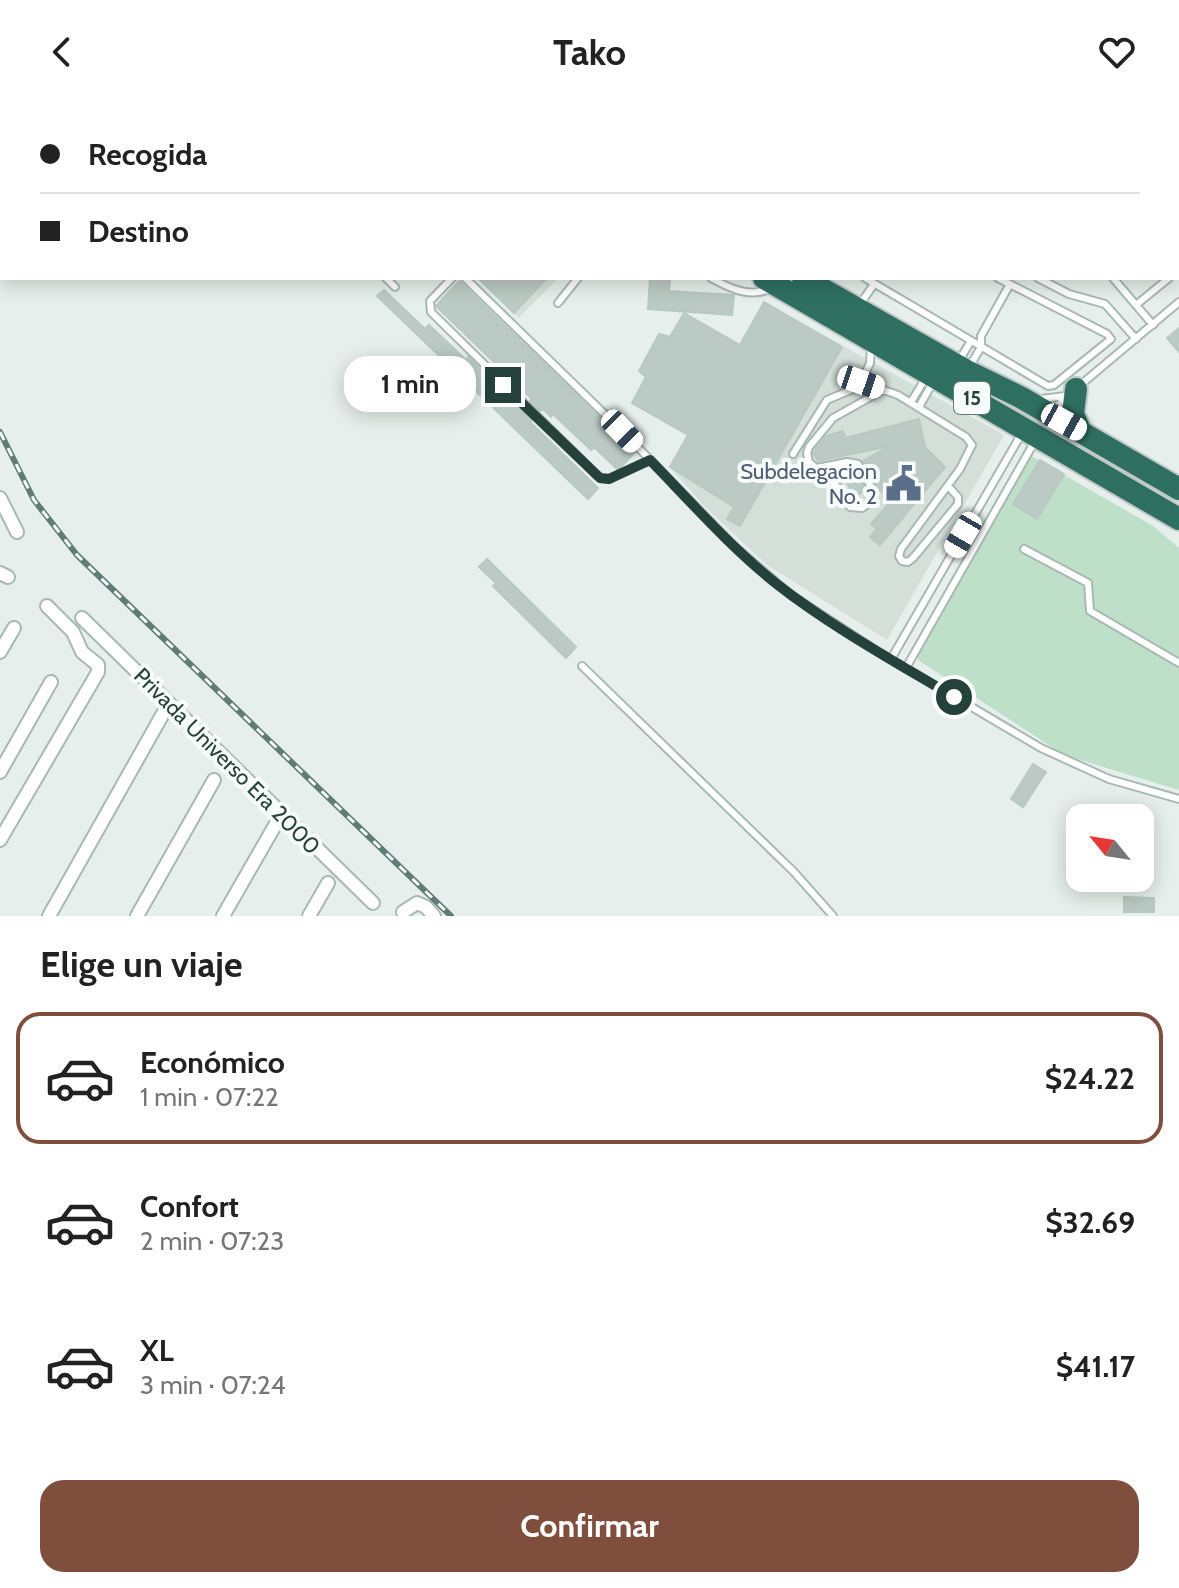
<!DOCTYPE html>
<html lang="es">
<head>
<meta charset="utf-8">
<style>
  body { margin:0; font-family:Cabin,sans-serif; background:#f6f6f6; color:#222; height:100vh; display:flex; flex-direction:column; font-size:30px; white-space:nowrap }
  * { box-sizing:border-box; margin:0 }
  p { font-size:26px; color:#767676 }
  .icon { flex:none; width:44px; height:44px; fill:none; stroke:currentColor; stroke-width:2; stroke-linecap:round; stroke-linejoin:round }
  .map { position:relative; height:812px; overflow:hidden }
  .sheet { display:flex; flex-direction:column; background:#fff; flex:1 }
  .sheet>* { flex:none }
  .banner { position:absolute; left:0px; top:0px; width:1180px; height:176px; box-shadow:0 4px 20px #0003; display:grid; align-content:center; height:176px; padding:0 40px; background:#fff }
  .needle { width:52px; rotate:300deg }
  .tools { position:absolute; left:1066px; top:700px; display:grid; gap:16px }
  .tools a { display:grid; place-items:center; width:88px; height:88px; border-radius:16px; background:#fff; box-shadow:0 4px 20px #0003; font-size:40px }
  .end { position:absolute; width:36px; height:36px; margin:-18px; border:10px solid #24423a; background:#fff; box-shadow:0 0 0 4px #fff }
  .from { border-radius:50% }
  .bubble { position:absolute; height:56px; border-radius:24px; background:#fff; box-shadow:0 4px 20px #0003; font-size:26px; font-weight:800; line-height:56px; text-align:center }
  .car { position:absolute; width:24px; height:48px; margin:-24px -12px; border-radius:10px; box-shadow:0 0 6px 2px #0007; background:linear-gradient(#fff 24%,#345 0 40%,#fff 0 76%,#345 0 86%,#fff 0) }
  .banner b { display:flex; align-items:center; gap:28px; height:76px; font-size:30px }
  .banner b+b { border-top:2px solid #e0e0e0 }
  .banner i { width:20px; height:20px; background:#222 }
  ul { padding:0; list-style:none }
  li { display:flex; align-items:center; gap:24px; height:132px; margin:0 16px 12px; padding:0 24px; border:4px solid transparent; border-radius:24px }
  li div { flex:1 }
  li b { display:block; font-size:30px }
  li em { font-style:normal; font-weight:800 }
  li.active { border-color:#804e3d }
  li>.icon { width:72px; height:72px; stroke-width:1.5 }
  h2 { padding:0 40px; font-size:36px; line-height:96px }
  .primary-button { display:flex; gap:16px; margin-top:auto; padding:16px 40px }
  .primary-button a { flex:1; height:92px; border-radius:24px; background:#804e3d; color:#fff; font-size:32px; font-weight:800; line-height:92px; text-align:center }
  header { display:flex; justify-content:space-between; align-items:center; height:104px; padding:0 40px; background:#fff; font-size:36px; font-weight:800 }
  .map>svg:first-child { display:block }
  .built { fill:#d4dfda }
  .green { fill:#bfe0c8 }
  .building { fill:#bbcac4; stroke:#b8c9c2; stroke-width:2 }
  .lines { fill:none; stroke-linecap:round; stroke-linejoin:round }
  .lane-casing { stroke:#a8b8b2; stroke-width:10 }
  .street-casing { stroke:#a8b8b2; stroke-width:16 }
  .secondary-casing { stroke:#a4bbb3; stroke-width:20 }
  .highway-casing { stroke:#c2cac8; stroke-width:26 }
  .path { stroke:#86b3a5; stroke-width:2; stroke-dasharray:4 6; stroke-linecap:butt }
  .lane { stroke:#fff; stroke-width:6 }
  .street { stroke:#fff; stroke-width:12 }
  .secondary { stroke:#fff; stroke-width:16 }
  .highway { stroke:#2f6f62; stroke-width:22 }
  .rail-casing { stroke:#5f7d75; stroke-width:6 }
  .rail { stroke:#f7fbf9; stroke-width:3; stroke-dasharray:9; stroke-linecap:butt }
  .route { stroke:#24423a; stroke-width:10 }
  .labels { text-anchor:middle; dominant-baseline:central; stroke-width:8; stroke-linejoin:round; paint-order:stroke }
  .shield { fill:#f7fbf9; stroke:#637a73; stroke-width:2 }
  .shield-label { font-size:20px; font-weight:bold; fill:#24423a }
  .service-label { font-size:22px; fill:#4e5e75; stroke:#f7fbf9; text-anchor:end }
  .street-label { font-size:22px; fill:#24423a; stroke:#f7fbf9 }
</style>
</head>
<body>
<header><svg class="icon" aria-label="back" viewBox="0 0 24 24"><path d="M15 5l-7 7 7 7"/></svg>Tako<svg class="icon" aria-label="heart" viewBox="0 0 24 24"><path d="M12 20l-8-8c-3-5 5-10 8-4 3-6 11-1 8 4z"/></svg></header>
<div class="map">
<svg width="1179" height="812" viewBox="0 0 1179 812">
  <rect width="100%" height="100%" fill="#e6efeb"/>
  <path class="built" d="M 524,0 L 1005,0 L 1003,2 Z
    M 477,174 L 558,174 L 519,214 Z
    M 764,198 L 1004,331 L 887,536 L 767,461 L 702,400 L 670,363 Z"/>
  <path class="green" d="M 1031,352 L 1153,422 L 1179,444 L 1179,686 L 1064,651 L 918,556 L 918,548 Z"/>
  <path class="building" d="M 478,174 L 547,174 L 514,209 Z
    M 650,174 L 670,174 L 669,187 L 734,191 L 732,211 L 648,205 Z
    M 459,177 L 635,348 L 621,363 L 617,365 L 594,343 L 591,346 L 553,310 L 551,313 L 543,305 L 540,307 L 530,297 L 532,295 L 436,202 Z
    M 384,186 L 425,225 L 429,221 L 466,256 L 468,253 L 532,316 L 530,318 L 598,384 L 588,395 L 377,192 Z
    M 764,198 L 842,243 L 740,422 L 727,415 L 734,403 L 670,363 L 688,331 L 632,299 L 646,273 L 639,267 L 659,230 L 670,233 L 684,209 L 740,241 Z
    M 1179,224 L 1179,248 L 1167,234 Z
    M 919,315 L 925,343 L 945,363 L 880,441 L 870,433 L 877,425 L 871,420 L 891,397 L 879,385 L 863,357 L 890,342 L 818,357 L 813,349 L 826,332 L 843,327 L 845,334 Z
    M 1040,356 L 1064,370 L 1037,415 L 1013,400 Z
    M 849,364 L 854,365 L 866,386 L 854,393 L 842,368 Z
    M 487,455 L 576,543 L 566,554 L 493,482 L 496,479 L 479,463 Z
    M 1033,660 L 1046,668 L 1023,703 L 1011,695 Z
    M 1124,793 L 1154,794 L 1154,808 L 1124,808 Z"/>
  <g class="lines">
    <defs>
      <path id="lane" d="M 324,0 L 326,2
        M 1178,166 L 1179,165
        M 386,174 L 395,183
        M 452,174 L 430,197 L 431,208 L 600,374 L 609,375 L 650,356
        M 465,174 L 622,327 L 734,442 L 791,491 L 877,547 L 1041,644 L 1109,675 L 1179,695
        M 711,174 C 729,184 751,195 771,184
        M 865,174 L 1048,282 L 1054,281 L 1111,235 L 1107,230 L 998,174
        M 1038,174 L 1069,190 L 1105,200 L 1136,235
        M 1113,174 L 1153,221
        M 558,199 L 578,174
        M 861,199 L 874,180
        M 1136,201 L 1169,174
        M 958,258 L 971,237
        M 970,262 L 981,243 L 981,232 L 1010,180
        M 861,278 L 898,291 L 966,333 L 972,341 L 960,365 L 901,445 L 899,452 L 902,457 L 908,458 L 913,454 L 958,400 L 958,393 L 948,382
        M 1078,283 L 1179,198
        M 1041,295 L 1066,292
        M 911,298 L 925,275
        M 919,303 L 933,278
        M 1051,307 L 1070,291
        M 793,350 L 827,296 L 853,285 L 861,278 L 870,259 L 871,242
        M 817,364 L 847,358 L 858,360 L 873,386 L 873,396 L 862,404 L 850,403 L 836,381 L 809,358 L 807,349 L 809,343 L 833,314 L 883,286
        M 1024,445 L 1088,479 L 1090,507 L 1179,559
        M 891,555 L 1022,329
        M 582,562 L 794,768 L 833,812
        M 906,564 L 1035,337"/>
      <path id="street" d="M 247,0 L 254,0
        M 904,0 L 906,2
        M 991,2 L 993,0
        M 1013,2 L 1016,0
        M 0,394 L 17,428
        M 0,469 L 8,473
        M 82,514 L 373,799
        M 0,548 L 14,524
        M 0,668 L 51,578
        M 0,736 L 98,568 L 98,561 L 82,548 L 73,528 L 47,502
        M 403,808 L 417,799 L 426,803 L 434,812
        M 49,812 L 169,599
        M 137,812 L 214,676
        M 223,812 L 281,711
        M 309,812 L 328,779"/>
      <path id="secondary" d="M 685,2 L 686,0
        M 719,2 L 720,0"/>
      <path id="highway" d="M 479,0 L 483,2
        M 764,174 L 1179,415
        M 803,174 L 967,267 L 1022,294 L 1179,385
        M 1076,285 L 1073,310 L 1080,327"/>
    </defs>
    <use href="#lane" class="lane-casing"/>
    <use href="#street" class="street-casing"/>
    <use href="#secondary" class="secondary-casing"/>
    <use href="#highway" class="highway-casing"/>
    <path class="path" d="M 620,2 L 621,0"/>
    <use href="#lane" class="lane"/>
    <use href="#street" class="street"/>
    <use href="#secondary" class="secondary"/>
    <use href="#highway" class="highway"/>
    <defs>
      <path id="rail" d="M 0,328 L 34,396 L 77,451 L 451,812"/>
    </defs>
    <use href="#rail" class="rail-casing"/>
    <use href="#rail" class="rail"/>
  </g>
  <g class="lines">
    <path class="route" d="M 503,281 L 600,374 L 609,375 L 650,356 C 691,398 731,444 778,481 C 832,523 894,557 954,593"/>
  </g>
  <defs>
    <symbol id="civic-bare" viewBox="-9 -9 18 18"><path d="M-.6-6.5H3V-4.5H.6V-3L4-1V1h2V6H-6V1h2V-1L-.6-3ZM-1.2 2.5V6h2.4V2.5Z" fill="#5c6f8a" stroke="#f7fbf9" stroke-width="2.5" paint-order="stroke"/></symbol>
  </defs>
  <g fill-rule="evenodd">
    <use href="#civic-bare" x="878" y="354" width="51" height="51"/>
  </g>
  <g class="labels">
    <rect class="shield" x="954" y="278" width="36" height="32" rx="6"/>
    <g class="shield-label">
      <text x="972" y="294">15</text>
    </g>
    <g class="service-label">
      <text x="877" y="367">Subdelegacion<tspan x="877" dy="25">No. 2</tspan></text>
    </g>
    <g class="street-label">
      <text transform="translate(227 657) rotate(45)">Privada Universo Era 2000</text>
    </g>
  </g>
</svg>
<div class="tools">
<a><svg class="needle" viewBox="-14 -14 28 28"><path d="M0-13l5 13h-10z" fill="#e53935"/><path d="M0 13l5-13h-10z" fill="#767676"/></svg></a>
</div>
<i class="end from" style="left:954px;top:593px"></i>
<i class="end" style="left:503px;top:281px"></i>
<div class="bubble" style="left:344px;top:252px;width:132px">1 min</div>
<i class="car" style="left:861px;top:278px;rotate:109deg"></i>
<i class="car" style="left:1064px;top:318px;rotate:119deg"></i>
<i class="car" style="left:622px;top:327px;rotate:136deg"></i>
<i class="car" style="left:963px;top:431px;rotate:210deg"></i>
<div class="banner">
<b><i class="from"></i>Recogida</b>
<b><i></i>Destino</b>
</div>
</div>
<section class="sheet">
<h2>Elige un viaje</h2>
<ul>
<li class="active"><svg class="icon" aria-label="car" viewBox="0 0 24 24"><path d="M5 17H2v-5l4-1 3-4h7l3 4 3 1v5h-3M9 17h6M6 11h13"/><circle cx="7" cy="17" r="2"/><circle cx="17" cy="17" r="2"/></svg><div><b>Económico</b><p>1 min · 07:22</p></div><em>$24.22</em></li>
<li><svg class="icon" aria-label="car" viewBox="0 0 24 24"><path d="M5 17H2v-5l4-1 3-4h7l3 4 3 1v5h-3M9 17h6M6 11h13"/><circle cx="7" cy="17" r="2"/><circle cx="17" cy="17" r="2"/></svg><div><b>Confort</b><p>2 min · 07:23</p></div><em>$32.69</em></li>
<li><svg class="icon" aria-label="car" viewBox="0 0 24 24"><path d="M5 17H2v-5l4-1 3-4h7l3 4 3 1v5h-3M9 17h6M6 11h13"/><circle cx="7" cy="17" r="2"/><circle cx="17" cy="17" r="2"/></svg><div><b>XL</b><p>3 min · 07:24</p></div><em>$41.17</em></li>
</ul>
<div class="primary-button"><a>Confirmar</a></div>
</section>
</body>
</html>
